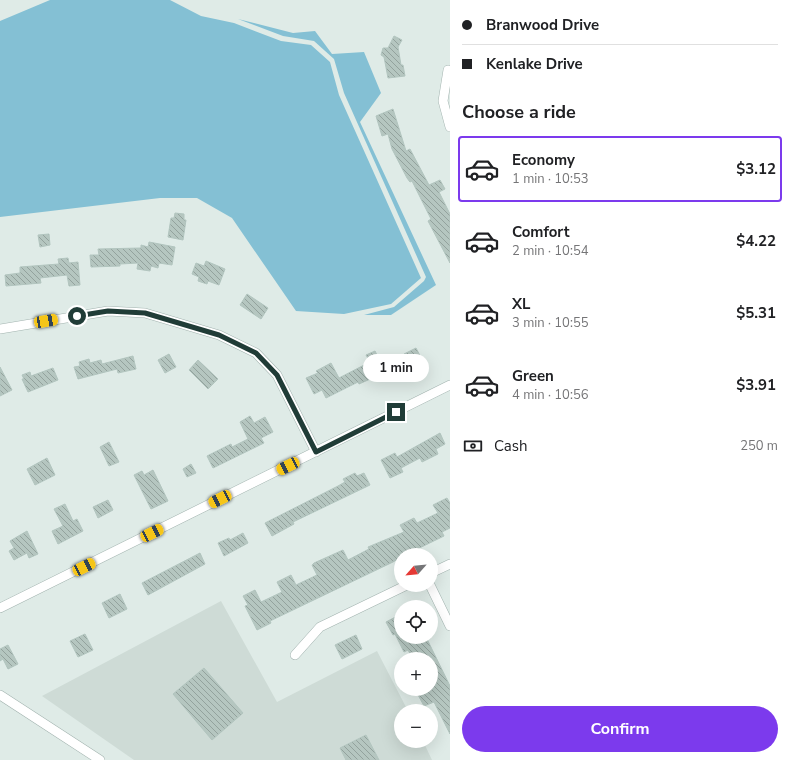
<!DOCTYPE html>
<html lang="en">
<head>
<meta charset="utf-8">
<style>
  body { margin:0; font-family:"Nunito Sans",sans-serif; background:#f2f2f2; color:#202124; height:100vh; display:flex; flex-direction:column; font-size:15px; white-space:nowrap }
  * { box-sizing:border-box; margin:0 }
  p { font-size:13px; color:#757577 }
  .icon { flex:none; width:22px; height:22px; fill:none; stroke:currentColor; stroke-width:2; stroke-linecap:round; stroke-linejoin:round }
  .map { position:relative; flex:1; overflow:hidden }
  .side { display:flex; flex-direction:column; background:#fff; width:340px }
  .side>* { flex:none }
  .guide { display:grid; align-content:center; height:88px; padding:0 12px; background:#fff }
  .needle { width:26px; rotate:243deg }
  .fabs { position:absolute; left:394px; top:548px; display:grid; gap:8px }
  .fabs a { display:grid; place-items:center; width:44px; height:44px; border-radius:50%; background:#fff; box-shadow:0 4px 16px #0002; font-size:20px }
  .end { position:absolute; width:18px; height:18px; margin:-9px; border:5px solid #203c37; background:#fff; box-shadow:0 0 0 2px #fff }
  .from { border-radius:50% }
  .bubble { position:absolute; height:28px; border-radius:14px; background:#fff; box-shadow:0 4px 16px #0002; font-size:13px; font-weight:700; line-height:28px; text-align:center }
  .car { position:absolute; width:12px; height:24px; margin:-12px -6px; border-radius:5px; box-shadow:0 0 3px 1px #0007; background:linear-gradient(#f5c518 24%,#345 0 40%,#f5c518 0 76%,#345 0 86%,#f5c518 0) }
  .guide b { display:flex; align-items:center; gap:14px; height:38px; font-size:15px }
  .guide b+b { border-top:1px solid #e0e0e0 }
  .guide i { width:10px; height:10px; background:#202124 }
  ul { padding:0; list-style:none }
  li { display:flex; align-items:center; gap:12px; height:66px; margin:0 8px 6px; padding:0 4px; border:2px solid transparent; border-radius:4px }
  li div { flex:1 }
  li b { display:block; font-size:15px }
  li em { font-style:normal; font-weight:700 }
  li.current { border-color:#7c3aed }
  li>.icon { width:36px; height:36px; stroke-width:1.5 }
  h2 { padding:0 12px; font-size:18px; line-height:48px }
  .pay { display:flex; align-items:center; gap:10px; height:44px; padding:0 12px; font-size:15px }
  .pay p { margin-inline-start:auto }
  .button { display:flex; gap:8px; margin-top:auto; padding:8px 12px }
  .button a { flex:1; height:46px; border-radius:24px; background:#7c3aed; color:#fff; font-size:16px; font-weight:700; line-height:46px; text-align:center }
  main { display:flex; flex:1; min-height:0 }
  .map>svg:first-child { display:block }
  .built { fill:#cedbd6 }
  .water { fill:#84c0d4 }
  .building { fill:url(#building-back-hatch); stroke:#b2c5bf }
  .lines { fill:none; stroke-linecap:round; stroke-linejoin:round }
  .minor-casing { stroke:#a2b3af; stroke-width:10 }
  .minor { stroke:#fff; stroke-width:9 }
  .route { stroke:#203c37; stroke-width:5 }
</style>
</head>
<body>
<main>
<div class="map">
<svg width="450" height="760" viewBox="0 0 450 760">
  <defs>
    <pattern id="building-back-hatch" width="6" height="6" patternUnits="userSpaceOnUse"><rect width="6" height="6" fill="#b5c6c0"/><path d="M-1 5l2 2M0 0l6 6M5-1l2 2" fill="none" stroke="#93a29d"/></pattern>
  </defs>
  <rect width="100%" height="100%" fill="#dfebe7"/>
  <path class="built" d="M 221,601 L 277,702 L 377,651 L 408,711 L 401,711 L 401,741 L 423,741 L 432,760 L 134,760 L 42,696 Z"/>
  <path class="water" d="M 50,0 L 170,0 L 201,16 L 234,23 L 281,41 L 311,45 L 330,62 L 339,95 L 421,278 L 391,304 L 344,314 L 296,311 L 232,218 L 197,198 L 160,198 L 0,217 L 0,21 Z
    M 238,19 L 293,33 L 315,31 L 332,54 L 364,52 L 381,93 L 360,122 L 436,285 L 391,315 L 364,315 L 394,307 L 424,281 L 426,277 L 344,93 L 334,59 L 314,41 L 283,36 Z"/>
  <path class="building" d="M 394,36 L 402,40 L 398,47 L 401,65 L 403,65 L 405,76 L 388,78 L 384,57 L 381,55 L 383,48 L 388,48 Z
    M 393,109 L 406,151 L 410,149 L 429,185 L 440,180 L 445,189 L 439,192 L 450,214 L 450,263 L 428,221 L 431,219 L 412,181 L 410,182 L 407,178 L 392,149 L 388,134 L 382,136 L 376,116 Z
    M 175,213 L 184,214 L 184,220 L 186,220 L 183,240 L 168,237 L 171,218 L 174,218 Z
    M 49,234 L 50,245 L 40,247 L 38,235 Z
    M 149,242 L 175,247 L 172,265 L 159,263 L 158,268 L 151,266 L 150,271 L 137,269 L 138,263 L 120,264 L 120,266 L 91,267 L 90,255 L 99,255 L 98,249 L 141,248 L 141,245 L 148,247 Z
    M 68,258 L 69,263 L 78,262 L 80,285 L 69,286 L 67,275 L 40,278 L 41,283 L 6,286 L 5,275 L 20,273 L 20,267 L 59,264 L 58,259 Z
    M 206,261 L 225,269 L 219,285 L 208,281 L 207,284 L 198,281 L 199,277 L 192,274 L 196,263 L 204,266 Z
    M 247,294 L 268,308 L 261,319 L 240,305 Z
    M 416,348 L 425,365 L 404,375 L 398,364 L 407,359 L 404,354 Z
    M 375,351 L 388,377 L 380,381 L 377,376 L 359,384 L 358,382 L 326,398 L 322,390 L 314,394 L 306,378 L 318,373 L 316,371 L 331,363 L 339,378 L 370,362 L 366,355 Z
    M 169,354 L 176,367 L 165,373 L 158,360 Z
    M 133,356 L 136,369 L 118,373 L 117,369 L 78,379 L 74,367 L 80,366 L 79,362 L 89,359 L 90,363 L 101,360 L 102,364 Z
    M 198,360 L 218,379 L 208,389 L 189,370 Z
    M 0,367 L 12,390 L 0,396 Z
    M 53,368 L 58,380 L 28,392 L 22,379 L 24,379 L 22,375 L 30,372 L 31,376 Z
    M 250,416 L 254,423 L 265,417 L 273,432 L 261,438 L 264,443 L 213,468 L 207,456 L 231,444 L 232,447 L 248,439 L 240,422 Z
    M 440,433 L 445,444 L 436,449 L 438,454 L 422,462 L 420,458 L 401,468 L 403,472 L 390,478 L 381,460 L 395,453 L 397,457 Z
    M 109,442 L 119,462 L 109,466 L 100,447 Z
    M 47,458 L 55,475 L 35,485 L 27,469 Z
    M 191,464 L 196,473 L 187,477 L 183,469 Z
    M 153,470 L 168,501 L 151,509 L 134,475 L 142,471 L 144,475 Z
    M 355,473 L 357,476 L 364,473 L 370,485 L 293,522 L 294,524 L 272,536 L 265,523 L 338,486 L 345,482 L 343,479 Z
    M 447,498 L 450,503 L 450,528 L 442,532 L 444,536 L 405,555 L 401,555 L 401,557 L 393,562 L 270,621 L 271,623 L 257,630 L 245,606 L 248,605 L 243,596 L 255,590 L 261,602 L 282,592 L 277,582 L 291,575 L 296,585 L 317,575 L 312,565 L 314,563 L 343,550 L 348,560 L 369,549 L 368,547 L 404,532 L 400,525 L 414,518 L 417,523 L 438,513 L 433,505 Z
    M 108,500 L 113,510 L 98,518 L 93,507 Z
    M 65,504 L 73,521 L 77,519 L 83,531 L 58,544 L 52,531 L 63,526 L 54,509 Z
    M 27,531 L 38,554 L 29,558 L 27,553 L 14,560 L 9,551 L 14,548 L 10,541 Z
    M 243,533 L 248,543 L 224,556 L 218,543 L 229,538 L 230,540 Z
    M 200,553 L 205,564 L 148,595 L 142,583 Z
    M 120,594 L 127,609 L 109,618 L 102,603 Z
    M 401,614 L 401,637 L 426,637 L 450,686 L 450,734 L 434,702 L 424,706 L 417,693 L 425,689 L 431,689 L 431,659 L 413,659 L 408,650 L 404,652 L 395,634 L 393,635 L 386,622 Z
    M 85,634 L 93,650 L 78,657 L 70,641 Z
    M 356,635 L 362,649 L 342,659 L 335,645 Z
    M 8,645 L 18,664 L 8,669 L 3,659 L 0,661 L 0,649 Z
    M 204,668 L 243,713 L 212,740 L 173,694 Z
    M 366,735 L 379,760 L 346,760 L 340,748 Z"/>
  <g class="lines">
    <defs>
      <path id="minor" d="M 448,70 L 443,101 L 450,127
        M 0,329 L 108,311 L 145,313 L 219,335 L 256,353 L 277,375 L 316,452
        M 431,573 L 450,564
        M 430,585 L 450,626
        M 0,608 L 450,385
        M 295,655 L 320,627 L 407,585
        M 0,695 L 100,760"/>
    </defs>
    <use href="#minor" class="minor-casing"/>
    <use href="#minor" class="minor"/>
  </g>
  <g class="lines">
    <path class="route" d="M 77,316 L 108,311 L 145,313 L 219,335 L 256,353 L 277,375 L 316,452 L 396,412"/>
  </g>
</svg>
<div class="fabs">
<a><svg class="needle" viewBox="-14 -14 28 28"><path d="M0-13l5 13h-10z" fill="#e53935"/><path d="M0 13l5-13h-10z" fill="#757577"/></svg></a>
<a><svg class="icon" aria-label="locate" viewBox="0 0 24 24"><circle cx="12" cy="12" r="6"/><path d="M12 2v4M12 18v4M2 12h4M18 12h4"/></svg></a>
<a>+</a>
<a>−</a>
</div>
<i class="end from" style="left:77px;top:316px"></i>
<i class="end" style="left:396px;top:412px"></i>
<div class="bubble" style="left:363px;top:354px;width:66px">1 min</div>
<i class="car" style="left:46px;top:321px;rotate:80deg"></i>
<i class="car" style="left:288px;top:466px;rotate:244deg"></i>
<i class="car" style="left:220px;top:499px;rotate:244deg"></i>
<i class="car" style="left:152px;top:533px;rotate:64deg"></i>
<i class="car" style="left:84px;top:567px;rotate:64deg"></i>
</div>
<section class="side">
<div class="guide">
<b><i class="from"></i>Branwood Drive</b>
<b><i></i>Kenlake Drive</b>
</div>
<h2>Choose a ride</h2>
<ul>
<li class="current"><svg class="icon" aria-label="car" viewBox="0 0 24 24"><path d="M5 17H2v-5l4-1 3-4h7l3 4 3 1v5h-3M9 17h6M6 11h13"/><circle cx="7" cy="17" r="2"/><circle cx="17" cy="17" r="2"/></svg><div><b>Economy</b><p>1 min · 10:53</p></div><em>$3.12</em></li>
<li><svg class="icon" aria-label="car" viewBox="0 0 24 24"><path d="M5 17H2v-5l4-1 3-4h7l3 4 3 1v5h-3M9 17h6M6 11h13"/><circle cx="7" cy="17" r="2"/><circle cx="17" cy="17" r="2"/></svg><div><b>Comfort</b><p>2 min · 10:54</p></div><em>$4.22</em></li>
<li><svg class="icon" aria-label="car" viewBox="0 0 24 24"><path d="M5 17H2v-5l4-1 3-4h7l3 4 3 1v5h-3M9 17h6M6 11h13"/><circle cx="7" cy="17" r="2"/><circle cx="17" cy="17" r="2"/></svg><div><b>XL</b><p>3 min · 10:55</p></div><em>$5.31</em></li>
<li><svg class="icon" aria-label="car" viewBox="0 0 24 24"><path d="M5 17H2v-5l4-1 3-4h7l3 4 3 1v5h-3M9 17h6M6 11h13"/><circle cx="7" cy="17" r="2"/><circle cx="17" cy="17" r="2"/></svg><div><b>Green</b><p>4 min · 10:56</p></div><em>$3.91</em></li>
</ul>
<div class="pay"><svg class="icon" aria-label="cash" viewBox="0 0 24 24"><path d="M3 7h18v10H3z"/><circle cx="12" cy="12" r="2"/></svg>Cash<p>250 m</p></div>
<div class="button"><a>Confirm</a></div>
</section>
</main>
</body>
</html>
